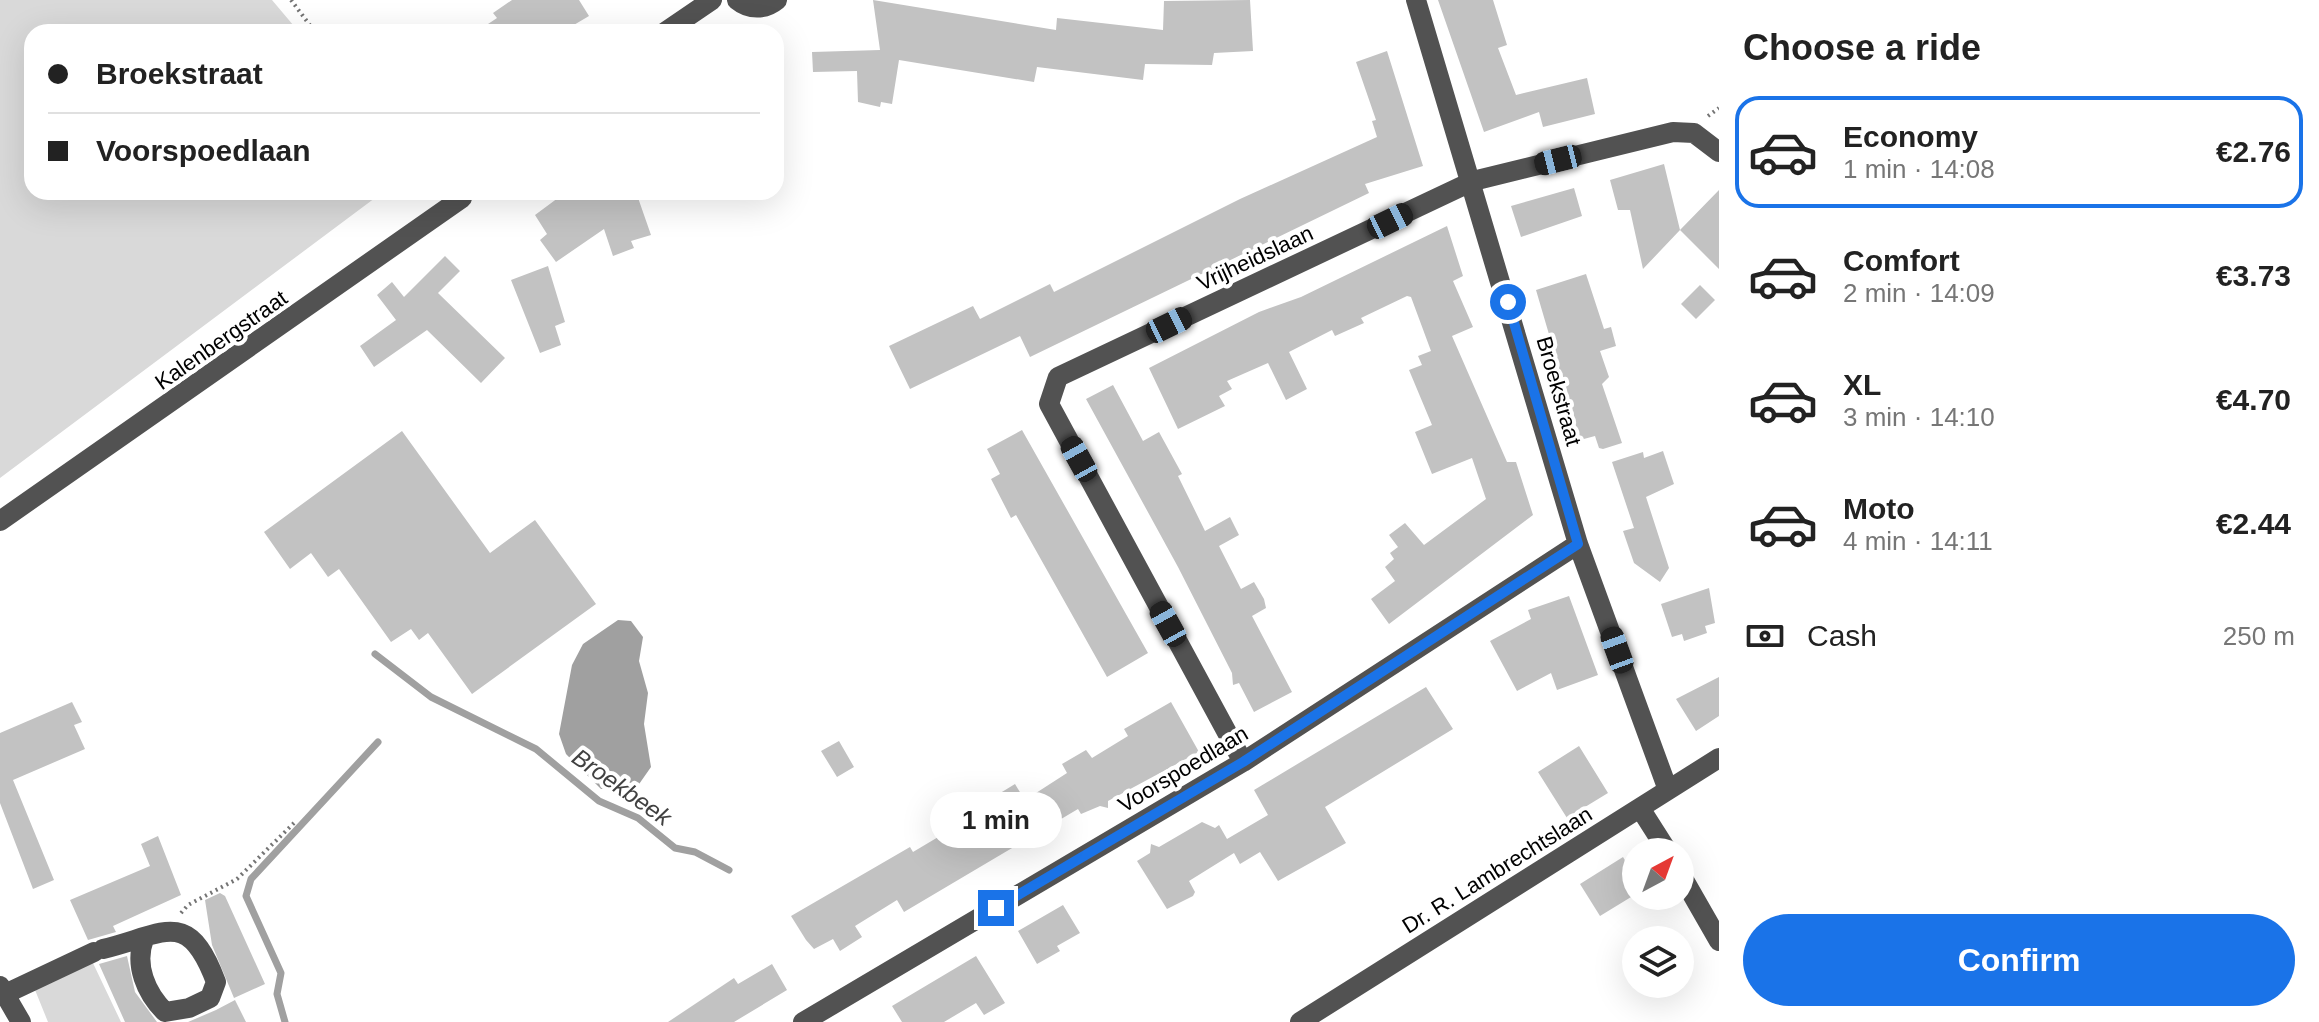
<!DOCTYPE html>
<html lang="en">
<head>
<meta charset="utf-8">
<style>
  body { margin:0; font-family:Arial,sans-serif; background:#f2f2f2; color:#222; height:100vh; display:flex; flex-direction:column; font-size:30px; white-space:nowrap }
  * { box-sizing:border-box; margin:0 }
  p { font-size:26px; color:#767676 }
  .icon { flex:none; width:44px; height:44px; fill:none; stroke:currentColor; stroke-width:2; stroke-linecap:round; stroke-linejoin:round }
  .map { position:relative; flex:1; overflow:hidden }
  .details { display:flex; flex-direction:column; background:#fff; width:600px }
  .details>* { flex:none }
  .hud { position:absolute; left:24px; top:24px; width:760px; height:176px; border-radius:24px; box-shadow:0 8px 32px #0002; display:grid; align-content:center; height:176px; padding:0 24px; background:#fff }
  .needle { width:52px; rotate:41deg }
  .buttons { position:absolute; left:1622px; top:838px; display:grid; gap:16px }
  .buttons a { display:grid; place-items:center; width:72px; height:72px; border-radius:50%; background:#fff; box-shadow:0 8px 32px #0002; font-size:40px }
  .end { position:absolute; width:36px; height:36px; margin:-18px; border:10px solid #1a73e8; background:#fff; box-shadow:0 0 0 4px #fff }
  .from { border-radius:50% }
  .bubble { position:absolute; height:56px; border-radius:28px; background:#fff; box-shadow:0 8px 32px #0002; font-size:26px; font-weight:700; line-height:56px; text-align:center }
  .car { position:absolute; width:24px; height:48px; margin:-24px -12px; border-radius:10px; box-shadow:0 0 6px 2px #0007; background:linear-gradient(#222 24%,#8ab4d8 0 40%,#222 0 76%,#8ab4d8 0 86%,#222 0) }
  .hud b { display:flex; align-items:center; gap:28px; height:76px; font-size:30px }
  .hud b+b { border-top:2px solid #e0e0e0 }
  .hud i { width:20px; height:20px; background:#222 }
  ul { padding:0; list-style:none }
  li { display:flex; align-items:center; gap:24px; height:112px; margin:0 16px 12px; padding:0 8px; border:4px solid transparent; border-radius:24px }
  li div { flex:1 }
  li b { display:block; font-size:30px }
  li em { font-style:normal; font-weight:700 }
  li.current { border-color:#1a73e8 }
  li>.icon { width:72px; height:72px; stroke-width:1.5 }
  h2 { padding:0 24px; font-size:36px; line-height:96px }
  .pay { display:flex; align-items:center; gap:20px; height:88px; padding:0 24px; font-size:30px }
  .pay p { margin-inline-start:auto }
  .cta { display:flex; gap:16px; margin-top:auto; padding:16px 24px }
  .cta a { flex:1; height:92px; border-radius:48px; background:#1a73e8; color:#fff; font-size:32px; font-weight:700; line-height:92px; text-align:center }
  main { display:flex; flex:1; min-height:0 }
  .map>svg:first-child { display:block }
  .green { fill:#d9d9d9 }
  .water { fill:#a0a0a0 }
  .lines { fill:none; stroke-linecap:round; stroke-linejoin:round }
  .stream { stroke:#a0a0a0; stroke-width:7 }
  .building { fill:#c2c2c2 }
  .path { stroke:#747474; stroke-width:4; stroke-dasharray:2 4; stroke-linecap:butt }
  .minor { stroke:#525252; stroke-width:20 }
  .route { stroke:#1a73e8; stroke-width:10 }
  .labels { text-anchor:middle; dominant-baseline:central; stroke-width:8; stroke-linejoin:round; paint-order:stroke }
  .street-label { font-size:22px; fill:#000; stroke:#fff }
  .water-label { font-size:24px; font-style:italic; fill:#414141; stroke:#fff }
</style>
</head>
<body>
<main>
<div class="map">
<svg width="1719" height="1022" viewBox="0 0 1719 1022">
  <rect width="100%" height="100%" fill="#fff"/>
  <path class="green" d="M 0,0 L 272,0 L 299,32 L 32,32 L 32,192 L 383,192 L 0,478 Z
    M 92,961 L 121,1022 L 48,1022 L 33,985 Z"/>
  <path class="water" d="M 618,620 L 631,621 L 643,637 L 639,661 L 648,693 L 644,724 L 651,767 L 637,787 L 601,789 L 566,754 L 559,734 L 572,665 L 583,644 Z"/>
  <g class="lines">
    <path class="stream" d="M 375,654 L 431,697 L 536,749 L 599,801 L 638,818 L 675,848 L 695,852 L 729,870
      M 285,1022 L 277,994 L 281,973 L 246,896 L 251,879 L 378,742"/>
  </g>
  <path class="building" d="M 512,0 L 579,0 L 589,16 L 562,32 L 476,32 L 497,18 L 493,13 Z
    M 873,0 L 1056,30 L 1057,18 L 1163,30 L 1164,1 L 1250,0 L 1253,51 L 1214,53 L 1212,65 L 1145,64 L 1143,80 L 1037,67 L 1034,82 L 899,60 L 892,104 L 881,102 L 880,107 L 858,102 L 857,71 L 813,72 L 812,52 L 880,50 Z
    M 1438,0 L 1493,0 L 1507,45 L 1498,48 L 1516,95 L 1587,78 L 1595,114 L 1543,127 L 1539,112 L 1484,132 Z
    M 1387,51 L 1423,166 L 1365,184 L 1369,193 L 1030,357 L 1020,336 L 910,389 L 889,346 L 973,306 L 980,319 L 1050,284 L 1054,292 L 1240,199 L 1377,137 L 1372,121 L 1376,120 L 1356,62 Z
    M 1664,164 L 1680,230 L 1643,269 L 1630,210 L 1618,210 L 1610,180 Z
    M 1574,188 L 1582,216 L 1521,237 L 1511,206 Z
    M 1719,190 L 1719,269 L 1680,230 Z
    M 566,192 L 636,192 L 651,235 L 631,241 L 634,248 L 613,256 L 604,229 L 556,262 L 540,240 L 547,234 L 535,215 Z
    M 1447,226 L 1463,276 L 1453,281 L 1473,327 L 1452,336 L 1507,462 L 1516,462 L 1533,515 L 1389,624 L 1371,599 L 1395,581 L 1385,567 L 1394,559 L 1390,553 L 1398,547 L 1389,535 L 1405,523 L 1424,545 L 1486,499 L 1472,458 L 1432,474 L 1415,432 L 1432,425 L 1409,370 L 1422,365 L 1418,356 L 1431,351 L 1411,297 L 1407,296 L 1361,318 L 1364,323 L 1335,336 L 1332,330 L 1289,352 L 1307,389 L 1286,400 L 1268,363 L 1227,381 L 1232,389 L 1219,396 L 1225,406 L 1178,429 L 1149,368 L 1259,312 L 1301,297 Z
    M 445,256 L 460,271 L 438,293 L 505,358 L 481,383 L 427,330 L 374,367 L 360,346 L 396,320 L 377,295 L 392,282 L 404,297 Z
    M 548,266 L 565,322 L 555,326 L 561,345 L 540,353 L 511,280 Z
    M 1586,274 L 1604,329 L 1611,327 L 1616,346 L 1600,351 L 1609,377 L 1602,384 L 1622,443 L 1603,449 L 1599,448 L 1595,436 L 1580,440 L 1536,290 Z
    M 1700,285 L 1715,300 L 1696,319 L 1681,304 Z
    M 1113,385 L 1143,441 L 1159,432 L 1182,474 L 1178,476 L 1205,531 L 1230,517 L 1239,535 L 1219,546 L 1241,589 L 1254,582 L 1264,599 L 1266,608 L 1252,616 L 1292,692 L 1254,712 L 1239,683 L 1233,685 L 1232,673 L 1178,567 L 1086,399 Z
    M 1022,430 L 1148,653 L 1107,677 L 1016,515 L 1011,518 L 991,479 L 1000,474 L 987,449 Z
    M 402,431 L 490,553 L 535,520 L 596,604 L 472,694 L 428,633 L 419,640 L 411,629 L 391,642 L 339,569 L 328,577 L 311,553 L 290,569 L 264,532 Z
    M 1663,451 L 1674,484 L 1646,497 L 1669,568 L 1660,582 L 1634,563 L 1623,531 L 1634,528 L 1612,462 L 1643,452 L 1644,458 Z
    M 1709,588 L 1715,623 L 1705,626 L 1707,633 L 1684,641 L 1682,634 L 1672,637 L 1661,604 Z
    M 1569,596 L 1598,675 L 1557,690 L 1551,673 L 1517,691 L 1490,641 L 1531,619 L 1528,610 Z
    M 1719,677 L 1719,716 L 1696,731 L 1676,699 Z
    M 1426,687 L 1453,729 L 1325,807 L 1346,843 L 1278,881 L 1260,852 L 1240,864 L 1234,853 L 1189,881 L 1195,892 L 1193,896 L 1167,909 L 1137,861 L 1150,853 L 1151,844 L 1159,847 L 1202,822 L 1215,828 L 1219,825 L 1227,839 L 1268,815 L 1254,790 Z
    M 72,702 L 82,722 L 74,725 L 85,749 L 13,780 L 54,880 L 33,889 L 0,803 L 0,733 Z
    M 1171,702 L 1199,752 L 1108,801 L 1108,808 L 1100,806 L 1081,814 L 1078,809 L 904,912 L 897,900 L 855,926 L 862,937 L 840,951 L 833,939 L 814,949 L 806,940 L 791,916 L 910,847 L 913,852 L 955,827 L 949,811 L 968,800 L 974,809 L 1015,784 L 1023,797 L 1036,793 L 1067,773 L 1062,764 L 1086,750 L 1092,758 L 1128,736 L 1124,729 Z
    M 839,741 L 854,767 L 837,777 L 821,751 Z
    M 1579,746 L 1608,793 L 1567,818 L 1538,772 Z
    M 158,836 L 181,895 L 113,926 L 116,932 L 88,940 L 70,900 L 150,866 L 141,844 Z
    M 1623,857 L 1636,879 L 1636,894 L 1600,916 L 1580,884 Z
    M 220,893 L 225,896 L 265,984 L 234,998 L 212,945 L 205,900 Z
    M 1063,905 L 1080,933 L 1057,946 L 1060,951 L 1037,964 L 1018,931 Z
    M 127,956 L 135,992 L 157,1022 L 125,1022 L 99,964 Z
    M 976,956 L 1005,1003 L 984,1015 L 976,1003 L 944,1022 L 902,1022 L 892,1006 Z
    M 772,964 L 787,990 L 734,1022 L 668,1022 L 734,978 L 738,984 Z
    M 235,1000 L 246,1022 L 188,1022 L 216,1010 Z"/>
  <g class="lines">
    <path class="path" d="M 291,0 L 315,32
      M 1708,116 L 1719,108
      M 181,913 L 188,905 L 237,879 L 294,823"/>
    <path class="minor" d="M 737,0 C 749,10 765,10 777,0
      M 1416,0 L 1578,544 L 1668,790
      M 665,32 L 712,0
      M 0,521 L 462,198 L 463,192
      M 1243,762 L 1049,404 L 1058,377 L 1473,181 L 1673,132 L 1694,133 L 1719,152
      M 1640,808 L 1668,852
      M 1680,873 L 1719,941
      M 103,949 C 165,934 188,907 216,982 L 210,998 L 189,1008 L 165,1012 C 146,993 134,965 144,939
      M 0,986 L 21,1022
      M 5,994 L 94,952
      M 803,1022 L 1243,762 L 1578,544
      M 1300,1022 L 1719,758"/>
  </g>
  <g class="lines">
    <path class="route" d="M 996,908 L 1243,762 L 1578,544 L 1508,302"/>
  </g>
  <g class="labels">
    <g class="street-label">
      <text transform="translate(1255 258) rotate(-25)">Vrijheidslaan</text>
      <text transform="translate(221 340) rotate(-35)">Kalenbergstraat</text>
      <text transform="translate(1559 391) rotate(74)">Broekstraat</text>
      <text transform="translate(1183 769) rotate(-31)">Voorspoedlaan</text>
      <text transform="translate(1497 870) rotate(-32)">Dr. R. Lambrechtslaan</text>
    </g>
    <g class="water-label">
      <text transform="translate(622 787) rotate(35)">Broekbeek</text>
    </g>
  </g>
</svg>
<div class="buttons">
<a><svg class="needle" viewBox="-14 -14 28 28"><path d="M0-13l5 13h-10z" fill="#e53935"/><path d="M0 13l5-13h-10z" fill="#767676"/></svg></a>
<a><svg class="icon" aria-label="layers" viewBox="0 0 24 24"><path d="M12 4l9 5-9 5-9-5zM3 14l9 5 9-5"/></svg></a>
</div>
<i class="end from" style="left:1508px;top:302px"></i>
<i class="end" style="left:996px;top:908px"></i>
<div class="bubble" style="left:930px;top:792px;width:132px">1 min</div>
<i class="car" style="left:1558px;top:160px;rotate:256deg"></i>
<i class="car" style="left:1390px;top:221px;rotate:64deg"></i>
<i class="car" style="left:1169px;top:325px;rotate:64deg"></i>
<i class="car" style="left:1079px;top:459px;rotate:331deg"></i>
<i class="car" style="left:1168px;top:624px;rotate:331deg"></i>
<i class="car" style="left:1617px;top:650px;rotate:340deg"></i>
<div class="hud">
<b><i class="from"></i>Broekstraat</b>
<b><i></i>Voorspoedlaan</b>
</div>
</div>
<section class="details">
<h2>Choose a ride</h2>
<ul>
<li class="current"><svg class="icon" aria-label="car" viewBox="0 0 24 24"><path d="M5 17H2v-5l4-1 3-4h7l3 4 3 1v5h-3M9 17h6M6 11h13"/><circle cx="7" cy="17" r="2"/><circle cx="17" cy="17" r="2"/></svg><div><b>Economy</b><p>1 min · 14:08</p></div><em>€2.76</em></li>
<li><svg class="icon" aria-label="car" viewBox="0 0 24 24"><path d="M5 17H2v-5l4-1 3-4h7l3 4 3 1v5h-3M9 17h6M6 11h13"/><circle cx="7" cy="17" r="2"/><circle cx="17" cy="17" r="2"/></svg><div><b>Comfort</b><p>2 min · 14:09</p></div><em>€3.73</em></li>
<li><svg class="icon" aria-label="car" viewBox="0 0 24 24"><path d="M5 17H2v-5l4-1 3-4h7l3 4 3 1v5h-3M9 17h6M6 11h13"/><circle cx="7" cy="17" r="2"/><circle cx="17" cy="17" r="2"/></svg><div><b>XL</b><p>3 min · 14:10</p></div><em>€4.70</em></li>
<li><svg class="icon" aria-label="car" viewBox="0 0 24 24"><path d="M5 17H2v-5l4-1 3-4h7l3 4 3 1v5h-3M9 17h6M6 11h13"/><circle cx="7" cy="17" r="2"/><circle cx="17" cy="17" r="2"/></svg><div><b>Moto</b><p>4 min · 14:11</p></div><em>€2.44</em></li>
</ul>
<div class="pay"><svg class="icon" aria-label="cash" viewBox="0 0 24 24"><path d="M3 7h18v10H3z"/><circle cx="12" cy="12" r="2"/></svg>Cash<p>250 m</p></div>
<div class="cta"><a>Confirm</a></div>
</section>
</main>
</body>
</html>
